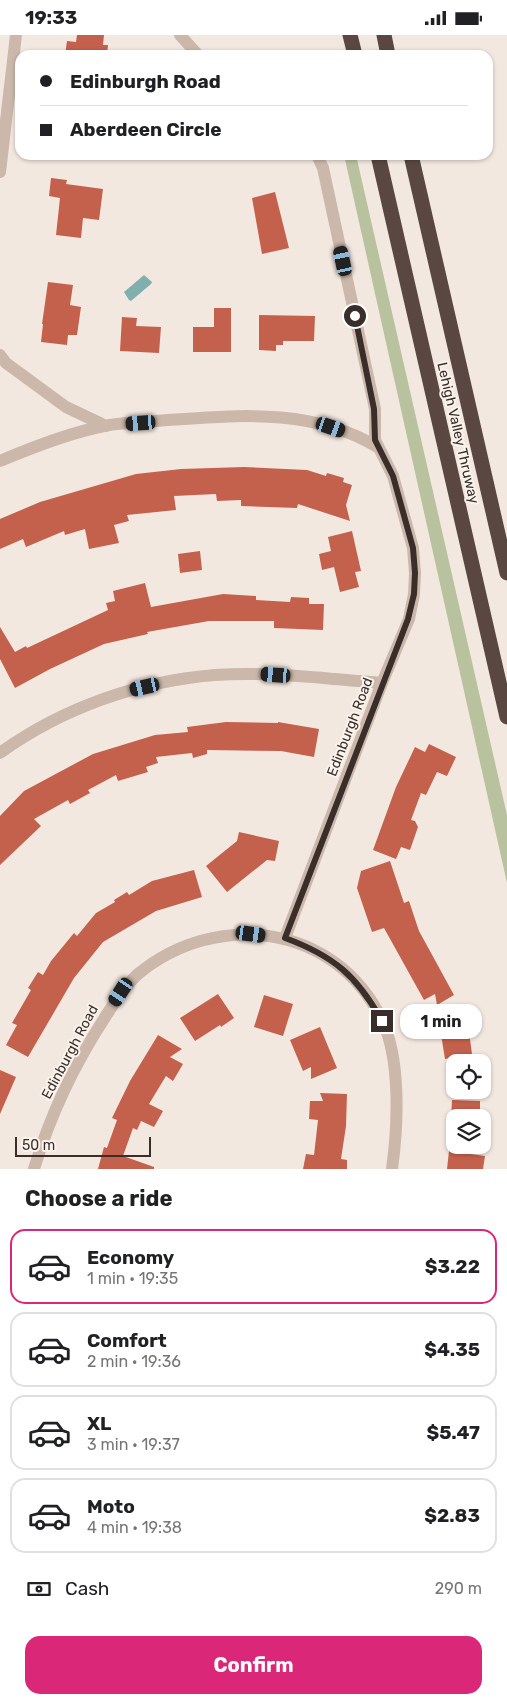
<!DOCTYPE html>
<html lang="en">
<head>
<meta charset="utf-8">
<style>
  body { margin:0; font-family:Rubik,sans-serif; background:#f2f2f2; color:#202124; height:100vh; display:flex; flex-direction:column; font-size:19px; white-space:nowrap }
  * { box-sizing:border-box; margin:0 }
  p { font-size:16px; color:#757577 }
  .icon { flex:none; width:28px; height:28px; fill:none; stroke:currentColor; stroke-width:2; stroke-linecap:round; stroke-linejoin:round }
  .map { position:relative; height:1134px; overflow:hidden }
  .details { display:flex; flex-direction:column; background:#fff; flex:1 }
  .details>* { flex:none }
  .banner { position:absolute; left:15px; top:15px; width:478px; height:110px; border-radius:15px; box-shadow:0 1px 4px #0004; display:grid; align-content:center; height:110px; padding:0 25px; background:#fff }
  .fabs { position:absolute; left:446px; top:1019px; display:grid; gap:10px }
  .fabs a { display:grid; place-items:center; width:45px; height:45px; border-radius:10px; background:#fff; box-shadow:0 1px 4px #0004; font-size:25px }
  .scale { position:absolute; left:15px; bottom:12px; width:136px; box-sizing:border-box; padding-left:5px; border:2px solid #392e2a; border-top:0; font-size:14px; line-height:18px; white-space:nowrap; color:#392e2a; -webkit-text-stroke:4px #faf3ec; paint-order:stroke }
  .end { position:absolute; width:22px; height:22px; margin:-11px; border:6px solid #392e2a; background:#fff; box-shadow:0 0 0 2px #fff }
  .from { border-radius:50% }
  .bubble { position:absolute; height:35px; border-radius:15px; background:#fff; box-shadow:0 1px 4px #0004; font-size:16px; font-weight:700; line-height:35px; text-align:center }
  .car { position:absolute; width:15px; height:30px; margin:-15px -8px; border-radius:6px; box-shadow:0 0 4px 1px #0007; background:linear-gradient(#222 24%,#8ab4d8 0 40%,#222 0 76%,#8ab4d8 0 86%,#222 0) }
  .banner b { display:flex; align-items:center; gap:18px; height:48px; font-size:19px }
  .banner b+b { border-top:1px solid #e0e0e0 }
  .banner i { width:12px; height:12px; background:#202124 }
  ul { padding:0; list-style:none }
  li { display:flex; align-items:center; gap:15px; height:75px; margin:0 10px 8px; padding:0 15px; border:2px solid #e0e0e0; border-radius:15px }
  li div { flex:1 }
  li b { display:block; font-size:19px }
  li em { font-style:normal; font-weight:700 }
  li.selected { border-color:#db2777 }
  li>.icon { width:45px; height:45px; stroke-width:1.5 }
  h2 { padding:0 25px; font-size:22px; line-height:60px }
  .pay { display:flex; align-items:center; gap:12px; height:55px; padding:0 25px; font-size:19px }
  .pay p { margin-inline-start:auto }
  .button { display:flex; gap:10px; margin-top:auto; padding:10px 25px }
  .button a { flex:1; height:58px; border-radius:15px; background:#db2777; color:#fff; font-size:20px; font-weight:700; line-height:58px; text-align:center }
  .status { display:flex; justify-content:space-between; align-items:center; height:35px; padding:0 25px; background:#fff; direction:ltr }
  .status svg { height:14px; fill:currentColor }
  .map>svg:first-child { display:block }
  .green { fill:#b9c29f }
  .water { fill:#7fb0ae }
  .building { fill:#c4614c }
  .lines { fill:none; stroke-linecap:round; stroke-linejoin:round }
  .minor { stroke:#cbb8ab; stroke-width:12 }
  .highway { stroke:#5a4742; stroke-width:15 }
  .route { stroke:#392e2a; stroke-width:6 }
  .labels { text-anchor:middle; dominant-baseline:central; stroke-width:4; stroke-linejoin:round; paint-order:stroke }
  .street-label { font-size:14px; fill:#392e2a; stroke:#faf3ec }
</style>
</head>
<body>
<div class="status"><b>19:33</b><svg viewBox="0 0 49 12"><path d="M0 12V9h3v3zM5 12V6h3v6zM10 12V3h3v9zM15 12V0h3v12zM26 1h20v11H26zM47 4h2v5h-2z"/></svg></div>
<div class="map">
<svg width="507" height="1134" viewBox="0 0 507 1134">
  <rect width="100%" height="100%" fill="#f3e8e0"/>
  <path class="green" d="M 344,120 L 356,120 L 507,780 L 507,848 Z"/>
  <path class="water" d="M 144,240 L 152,247 L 151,249 L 131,266 L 129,265 L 124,257 Z"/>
  <path class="building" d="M 77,0 L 104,0 L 103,10 L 108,10 L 107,20 L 65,20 L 67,6 L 76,7 Z
    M 51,143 L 67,145 L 66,149 L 103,154 L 99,185 L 83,183 L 81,203 L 56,200 L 60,163 L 49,161 Z
    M 275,157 L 289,213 L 262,219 L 252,163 Z
    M 48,247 L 73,250 L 70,270 L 81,272 L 77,300 L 68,300 L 67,310 L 41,307 L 43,289 L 42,289 Z
    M 214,273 L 231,273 L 231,317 L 193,317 L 193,292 L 214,292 Z
    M 259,280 L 315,281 L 314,306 L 283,306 L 283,310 L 276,310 L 276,316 L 259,315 Z
    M 122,282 L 137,283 L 136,291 L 161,292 L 159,318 L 120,316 Z
    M 244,432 L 307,435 L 326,441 L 327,438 L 344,443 L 343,447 L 352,450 L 346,470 L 350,486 L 298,469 L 297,473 L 241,471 L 241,465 L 217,466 L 216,459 L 174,461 L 176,475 L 127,480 L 129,486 L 114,490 L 119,508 L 89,514 L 85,494 L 65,500 L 64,496 L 26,512 L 23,504 L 0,514 L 0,484 L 40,467 L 136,439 L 181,434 Z
    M 352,496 L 361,536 L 355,537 L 359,552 L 340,557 L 334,532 L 322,535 L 319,519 L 331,516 L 328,502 Z
    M 200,516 L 202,535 L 180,538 L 178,519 Z
    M 145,548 L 151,572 L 223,559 L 256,561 L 256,565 L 290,567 L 291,562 L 309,563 L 309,569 L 324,569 L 323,595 L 274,593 L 274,586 L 209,586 L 147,597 L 148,599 L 104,609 L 50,634 L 15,653 L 0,624 L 0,592 L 15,617 L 26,611 L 27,613 L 108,575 L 106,568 L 115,566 L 113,556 Z
    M 226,687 L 278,688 L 278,687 L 319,694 L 314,722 L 281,716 L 207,715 L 207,719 L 193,723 L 192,718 L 156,722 L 158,728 L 146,732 L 148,737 L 118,746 L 116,740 L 88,755 L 90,758 L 70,769 L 68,765 L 34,784 L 41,791 L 0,830 L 0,781 L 24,756 L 93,719 L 155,700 L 188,697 L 187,692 Z
    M 429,709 L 456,722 L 447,741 L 437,737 L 426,760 L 421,758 L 411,785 L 415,786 L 418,792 L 410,815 L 401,812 L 396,824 L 373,815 L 396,752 L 415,712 L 425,717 Z
    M 239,797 L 279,806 L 275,826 L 267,825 L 227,857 L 206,831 L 237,806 Z
    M 390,826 L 404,868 L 409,866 L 419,896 L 454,960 L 437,970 L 435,959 L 424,965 L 384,893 L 372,897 L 357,853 L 361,836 Z
    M 194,835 L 202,862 L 156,876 L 103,907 L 74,943 L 28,1022 L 6,1010 L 17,990 L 12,988 L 31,955 L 28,953 L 38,937 L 43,940 L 51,926 L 74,898 L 77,901 L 96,878 L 115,867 L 114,865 L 127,857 L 129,860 L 152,846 Z
    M 218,959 L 234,983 L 221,992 L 220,990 L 195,1006 L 180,983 Z
    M 264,960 L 293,969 L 283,1001 L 254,992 Z
    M 467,982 L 472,1019 L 469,1020 L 470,1028 L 450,1028 L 450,1023 L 445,1024 L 439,987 Z
    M 320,992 L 337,1033 L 311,1044 L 311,1032 L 303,1036 L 290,1005 Z
    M 158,1000 L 182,1014 L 170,1022 L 183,1029 L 173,1046 L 166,1041 L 149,1069 L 163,1076 L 154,1092 L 141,1086 L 137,1095 L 133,1093 L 123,1121 L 154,1132 L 154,1134 L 98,1134 L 104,1112 L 107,1113 L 117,1085 L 112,1083 L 130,1046 Z
    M 0,1035 L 16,1042 L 0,1079 Z
    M 320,1058 L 347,1059 L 346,1091 L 341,1124 L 347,1125 L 347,1134 L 303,1134 L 306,1119 L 314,1120 L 318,1085 L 309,1084 L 310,1066 L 323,1066 Z
    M 452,1065 L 480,1066 L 480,1082 L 451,1082 Z
    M 449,1116 L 485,1121 L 483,1134 L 447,1134 Z"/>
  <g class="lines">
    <path class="minor" d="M 180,0 L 198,20
      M 0,137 L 16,0
      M 0,320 L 6,328 L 66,372 L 106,391
      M 0,426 C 33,412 69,398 104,391 C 125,387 147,387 168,385 C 240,380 315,373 379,413
      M 0,718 C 62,673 139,646 215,640 C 271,636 327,644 382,648
      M 285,903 L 382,648 L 409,584 L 414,559 L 415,538 L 413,513 L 393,441 L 375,405 L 375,374 L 323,133 L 317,120
      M 34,1134 C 50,1081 74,1030 104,984 C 114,968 124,952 138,939 C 217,874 336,889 382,985 C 401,1025 398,1090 392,1134"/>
    <path class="highway" d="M 350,0 L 355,20
      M 384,0 L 388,20
      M 378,120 L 507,682
      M 411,120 L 507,538"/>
  </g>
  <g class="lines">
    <path class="route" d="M 355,281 L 374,374 L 375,405 L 393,441 L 413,513 L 415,538 L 414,559 L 408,584 L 285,903 C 334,921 357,941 382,986"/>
  </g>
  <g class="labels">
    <g class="street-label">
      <text transform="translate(458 398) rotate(77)">Lehigh Valley Thruway</text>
      <text transform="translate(350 692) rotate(-69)">Edinburgh Road</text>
      <text transform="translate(70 1017) rotate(-62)">Edinburgh Road</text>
    </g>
  </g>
</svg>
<div class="fabs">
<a><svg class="icon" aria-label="locate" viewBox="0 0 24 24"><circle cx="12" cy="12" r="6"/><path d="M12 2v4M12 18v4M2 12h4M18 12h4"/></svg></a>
<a><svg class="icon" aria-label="layers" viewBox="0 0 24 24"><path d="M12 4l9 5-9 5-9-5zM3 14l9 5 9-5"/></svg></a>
</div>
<div class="scale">50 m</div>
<i class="end from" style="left:355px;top:281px"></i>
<i class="end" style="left:382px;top:986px"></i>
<div class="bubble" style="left:400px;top:969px;width:82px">1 min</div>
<i class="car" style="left:343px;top:226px;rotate:348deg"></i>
<i class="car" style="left:141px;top:388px;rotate:266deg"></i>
<i class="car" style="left:331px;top:392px;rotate:109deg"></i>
<i class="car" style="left:276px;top:640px;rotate:274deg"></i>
<i class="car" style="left:145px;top:652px;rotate:257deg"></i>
<i class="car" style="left:251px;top:899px;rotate:98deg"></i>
<i class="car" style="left:121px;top:957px;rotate:213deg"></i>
<div class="banner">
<b><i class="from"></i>Edinburgh Road</b>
<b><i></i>Aberdeen Circle</b>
</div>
</div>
<section class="details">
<h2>Choose a ride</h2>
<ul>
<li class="selected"><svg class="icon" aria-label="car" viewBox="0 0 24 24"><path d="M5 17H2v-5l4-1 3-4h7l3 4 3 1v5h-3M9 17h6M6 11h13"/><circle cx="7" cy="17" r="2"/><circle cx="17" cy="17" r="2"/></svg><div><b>Economy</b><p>1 min · 19:35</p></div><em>$3.22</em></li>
<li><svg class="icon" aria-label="car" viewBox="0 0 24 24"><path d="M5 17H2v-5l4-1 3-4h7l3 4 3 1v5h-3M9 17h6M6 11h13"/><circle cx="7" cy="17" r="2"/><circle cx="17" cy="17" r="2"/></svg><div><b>Comfort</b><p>2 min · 19:36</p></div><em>$4.35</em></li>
<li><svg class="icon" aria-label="car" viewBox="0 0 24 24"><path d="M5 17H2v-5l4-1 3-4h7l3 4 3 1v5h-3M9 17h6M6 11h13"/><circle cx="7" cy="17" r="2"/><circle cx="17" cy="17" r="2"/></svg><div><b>XL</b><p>3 min · 19:37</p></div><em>$5.47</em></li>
<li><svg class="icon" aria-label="car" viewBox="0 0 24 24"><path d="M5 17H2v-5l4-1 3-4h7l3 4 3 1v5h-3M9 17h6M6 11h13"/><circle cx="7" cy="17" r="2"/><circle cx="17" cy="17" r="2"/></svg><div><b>Moto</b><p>4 min · 19:38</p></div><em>$2.83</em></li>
</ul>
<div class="pay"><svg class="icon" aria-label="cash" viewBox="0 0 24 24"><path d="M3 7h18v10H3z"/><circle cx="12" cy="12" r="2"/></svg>Cash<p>290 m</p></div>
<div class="button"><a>Confirm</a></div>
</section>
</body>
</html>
